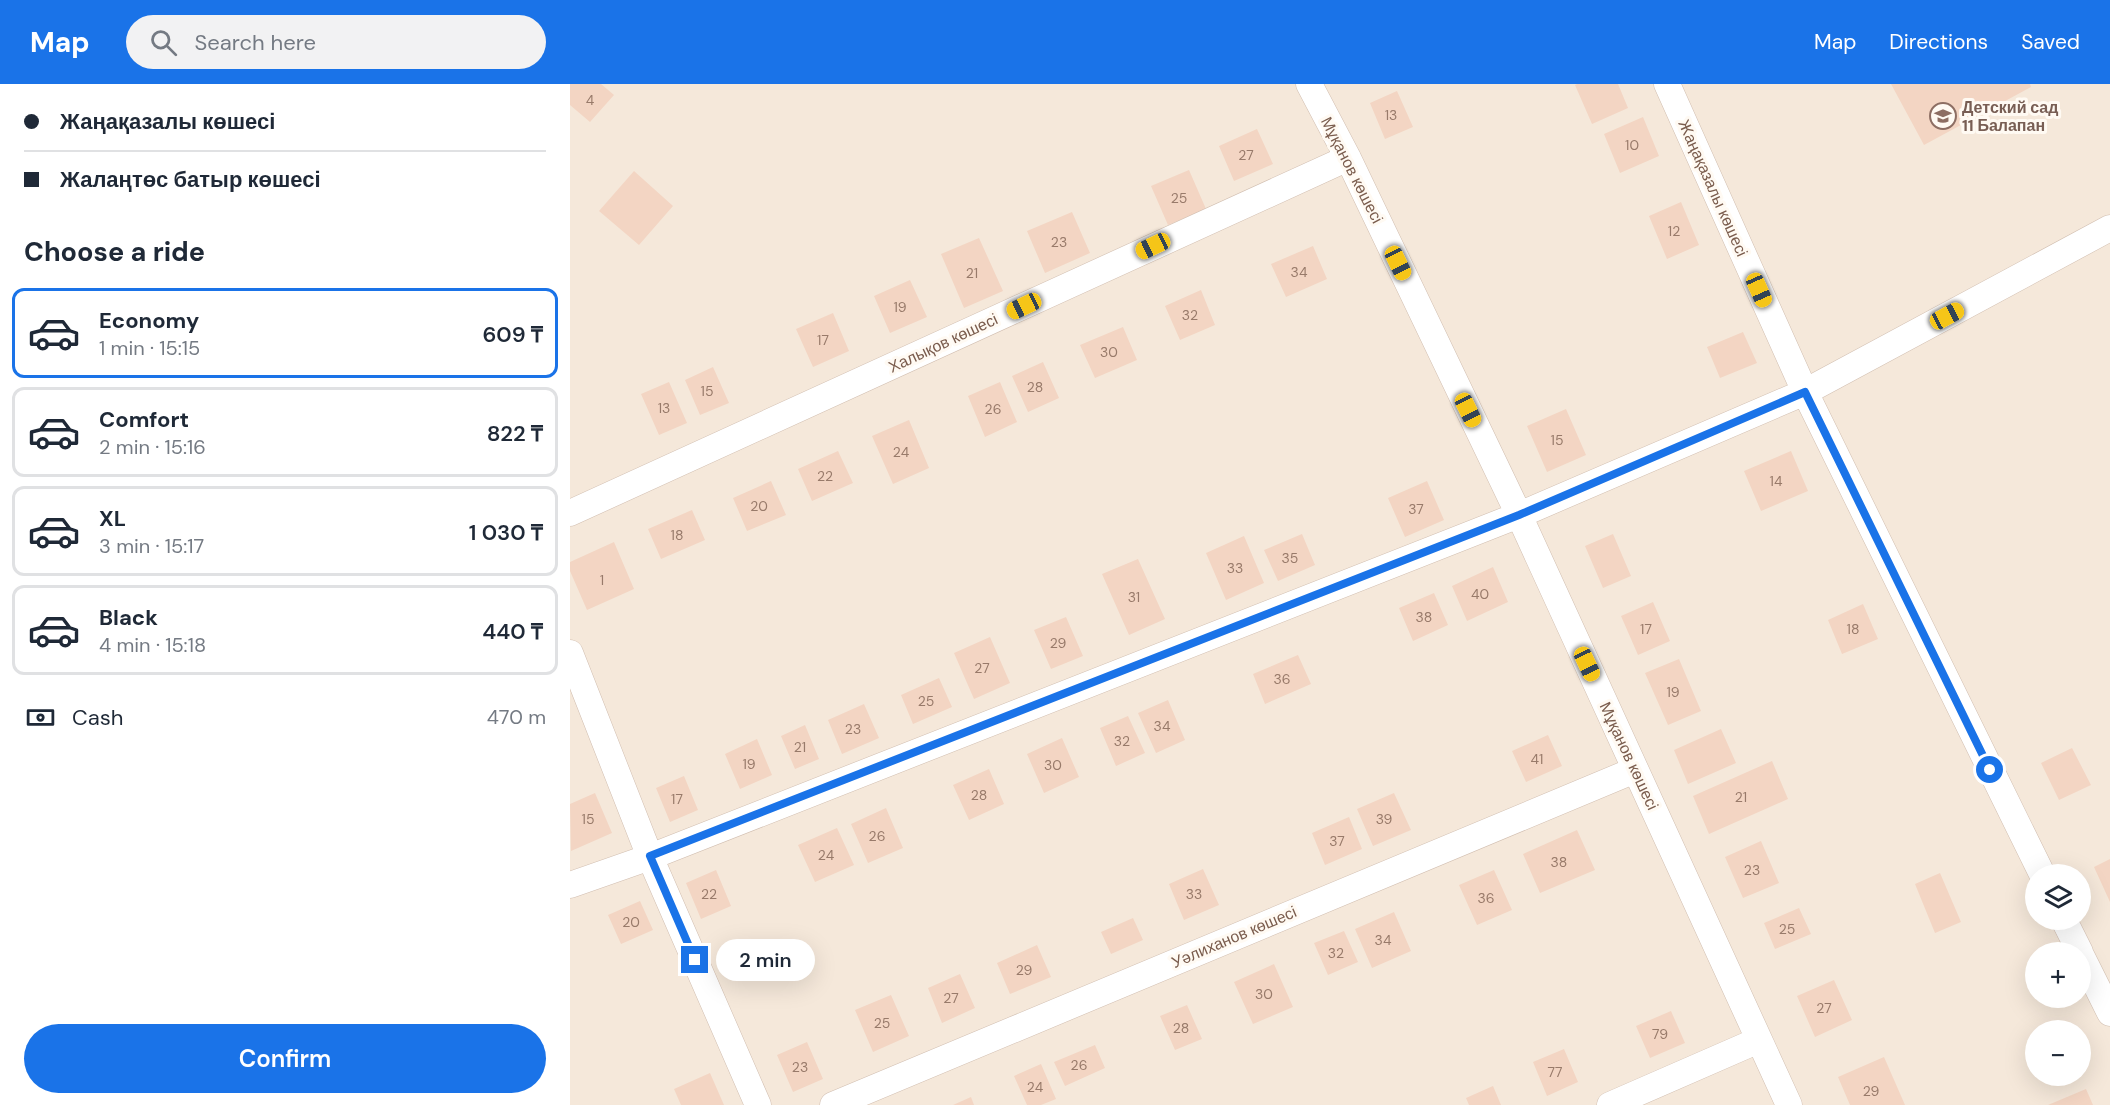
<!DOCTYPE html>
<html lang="en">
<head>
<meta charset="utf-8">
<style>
  body { margin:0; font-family:"DM Sans",sans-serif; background:#f2f2f3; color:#1f2937; height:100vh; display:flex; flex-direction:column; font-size:22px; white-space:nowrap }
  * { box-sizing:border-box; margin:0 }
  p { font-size:20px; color:#747a83 }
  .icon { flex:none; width:33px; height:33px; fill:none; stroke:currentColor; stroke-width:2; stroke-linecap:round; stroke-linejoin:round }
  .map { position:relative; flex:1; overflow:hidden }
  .side { display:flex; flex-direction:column; background:#fff; width:570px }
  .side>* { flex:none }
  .banner { display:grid; align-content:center; height:132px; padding:0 24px; background:#fff }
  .fabs { position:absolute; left:1455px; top:780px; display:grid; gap:12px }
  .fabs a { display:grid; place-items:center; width:66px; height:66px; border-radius:50%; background:#fff; box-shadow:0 6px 24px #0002; font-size:30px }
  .end { position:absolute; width:27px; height:27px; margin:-14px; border:8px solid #1a73e8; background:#fff; box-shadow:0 0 0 3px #fff }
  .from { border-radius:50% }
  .bubble { position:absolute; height:42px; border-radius:21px; background:#fff; box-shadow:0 6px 24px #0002; font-size:20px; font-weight:600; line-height:42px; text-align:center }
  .car { position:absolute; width:18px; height:36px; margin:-18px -9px; border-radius:8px; box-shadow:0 0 4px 2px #0007; background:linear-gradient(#f5c518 24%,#345 0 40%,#f5c518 0 76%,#345 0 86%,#f5c518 0) }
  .banner b { display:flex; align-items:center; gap:21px; height:57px; font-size:22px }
  .banner b+b { border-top:2px solid #e0e1e3 }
  .banner i { width:15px; height:15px; background:#1f2937 }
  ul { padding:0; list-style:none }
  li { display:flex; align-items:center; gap:18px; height:90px; margin:0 12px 9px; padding:0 12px; border:3px solid #e0e1e3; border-radius:12px }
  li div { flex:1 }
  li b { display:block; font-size:22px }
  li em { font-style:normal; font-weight:600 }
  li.active { border-color:#1a73e8 }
  li>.icon { width:54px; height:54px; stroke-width:1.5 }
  h2 { padding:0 24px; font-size:27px; line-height:72px }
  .pay { display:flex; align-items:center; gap:15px; height:66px; padding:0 24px; font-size:22px }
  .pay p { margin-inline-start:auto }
  .primary-button { display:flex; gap:12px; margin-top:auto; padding:12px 24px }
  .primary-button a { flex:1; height:69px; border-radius:36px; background:#1a73e8; color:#fff; font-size:24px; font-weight:600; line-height:69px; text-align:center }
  header { display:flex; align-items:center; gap:36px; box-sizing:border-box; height:84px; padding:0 30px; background:#1a73e8; color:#fff }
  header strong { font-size:28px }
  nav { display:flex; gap:33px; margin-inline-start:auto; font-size:21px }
  .search { width:420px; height:54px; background:#f2f2f3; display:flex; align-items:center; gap:15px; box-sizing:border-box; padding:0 21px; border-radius:33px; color:#747a83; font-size:22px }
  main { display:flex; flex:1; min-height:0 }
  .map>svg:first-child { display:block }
  .residential { fill:#f5e8da; fill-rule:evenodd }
  .building { fill:#f3d5c3 }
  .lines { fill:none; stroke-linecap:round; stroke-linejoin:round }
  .street-casing { stroke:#d1beb0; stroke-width:27 }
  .street { stroke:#fff; stroke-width:26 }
  .route { stroke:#1a73e8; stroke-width:8 }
  .labels { text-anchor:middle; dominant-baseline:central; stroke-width:6; stroke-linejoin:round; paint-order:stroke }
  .number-label { font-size:14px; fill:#987a6a }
  .education-label { font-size:16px; font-weight:bold; fill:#785e54; stroke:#fffaf3; text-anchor:start }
  .street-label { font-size:16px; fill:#7a5c4d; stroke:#fffaf3 }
</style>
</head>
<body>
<header>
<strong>Map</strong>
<div class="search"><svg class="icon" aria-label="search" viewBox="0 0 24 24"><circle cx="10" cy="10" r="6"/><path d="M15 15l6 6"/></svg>Search here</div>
<nav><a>Map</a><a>Directions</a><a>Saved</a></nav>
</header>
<main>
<section class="side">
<div class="banner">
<b><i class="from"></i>Жаңақазалы көшесі</b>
<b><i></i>Жалаңтөс батыр көшесі</b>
</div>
<h2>Choose a ride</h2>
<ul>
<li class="active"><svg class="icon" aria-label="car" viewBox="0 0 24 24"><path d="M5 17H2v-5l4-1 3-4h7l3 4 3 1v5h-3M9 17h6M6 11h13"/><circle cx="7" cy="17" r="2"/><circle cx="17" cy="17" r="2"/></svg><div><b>Economy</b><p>1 min · 15:15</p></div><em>609 ₸</em></li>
<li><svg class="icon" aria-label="car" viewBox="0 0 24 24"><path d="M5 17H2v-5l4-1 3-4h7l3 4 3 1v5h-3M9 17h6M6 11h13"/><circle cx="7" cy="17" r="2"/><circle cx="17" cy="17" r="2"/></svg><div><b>Comfort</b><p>2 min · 15:16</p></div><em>822 ₸</em></li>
<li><svg class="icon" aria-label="car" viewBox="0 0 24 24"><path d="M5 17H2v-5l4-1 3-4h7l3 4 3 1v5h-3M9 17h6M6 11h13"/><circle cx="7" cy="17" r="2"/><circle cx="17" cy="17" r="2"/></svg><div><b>XL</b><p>3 min · 15:17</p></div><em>1 030 ₸</em></li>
<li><svg class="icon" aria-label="car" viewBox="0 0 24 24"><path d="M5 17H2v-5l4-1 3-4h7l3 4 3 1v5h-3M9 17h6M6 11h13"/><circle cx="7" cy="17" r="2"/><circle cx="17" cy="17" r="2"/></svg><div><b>Black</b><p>4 min · 15:18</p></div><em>440 ₸</em></li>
</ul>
<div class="pay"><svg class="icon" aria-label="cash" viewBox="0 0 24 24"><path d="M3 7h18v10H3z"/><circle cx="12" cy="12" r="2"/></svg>Cash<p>470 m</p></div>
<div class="primary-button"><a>Confirm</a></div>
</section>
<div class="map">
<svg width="1540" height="1021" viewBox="0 0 1540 1021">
  <rect width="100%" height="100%" fill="#fdf6ec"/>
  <path class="residential" d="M 0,0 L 1540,0 L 1540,1021 L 0,1021 ZM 1466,790 L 1510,790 L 1510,836 L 1466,836 ZM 1466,868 L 1510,868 L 1510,914 L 1466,914 ZM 1466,946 L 1510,946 L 1510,992 L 1466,992 Z"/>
  <path class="building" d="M 0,0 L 31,0 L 44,11 L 20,38 L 0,21 Z
    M 1007,0 L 1048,0 L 1058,24 L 1022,40 L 1005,1 Z
    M 1321,0 L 1460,0 L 1461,3 L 1354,61 Z
    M 827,7 L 843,43 L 815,55 L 800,19 Z
    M 1073,33 L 1089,72 L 1050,89 L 1034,50 Z
    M 687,45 L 703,80 L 664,97 L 649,62 Z
    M 619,86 L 636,125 L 598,141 L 581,102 Z
    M 64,87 L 103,122 L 69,161 L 29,127 Z
    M 1111,118 L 1129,161 L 1097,175 L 1079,132 Z
    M 502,128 L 520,169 L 475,189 L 457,147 Z
    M 409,154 L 433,207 L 394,224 L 371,170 Z
    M 743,162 L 757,195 L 716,213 L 701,180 Z
    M 340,196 L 357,233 L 320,249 L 304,212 Z
    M 631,206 L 645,241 L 610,256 L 595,222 Z
    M 263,229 L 279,267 L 243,283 L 226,245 Z
    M 553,243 L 567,276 L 525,294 L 510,261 Z
    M 1173,248 L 1187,279 L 1150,294 L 1137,263 Z
    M 473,278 L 489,314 L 458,328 L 442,292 Z
    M 143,283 L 159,319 L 130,331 L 115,296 Z
    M 99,298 L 117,339 L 89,351 L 71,310 Z
    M 430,298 L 447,338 L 415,353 L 398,312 Z
    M 996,325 L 1016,371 L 977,388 L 957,342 Z
    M 339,336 L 359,384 L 323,400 L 302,352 Z
    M 268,367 L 283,399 L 242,417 L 228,385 Z
    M 1221,367 L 1238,407 L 1191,427 L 1174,387 Z
    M 201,397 L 216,431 L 177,447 L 163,414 Z
    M 857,397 L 874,436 L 835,453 L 818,414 Z
    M 122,426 L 135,456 L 91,475 L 78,445 Z
    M 732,450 L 745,481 L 708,497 L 694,466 Z
    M 1043,450 L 1061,492 L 1033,504 L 1015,462 Z
    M 674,452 L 694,499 L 656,516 L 636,469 Z
    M 44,458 L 64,505 L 17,526 L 0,487 L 0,478 Z
    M 568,475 L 595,535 L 559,551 L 532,490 Z
    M 923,483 L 938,518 L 897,537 L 882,502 Z
    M 864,509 L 878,541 L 843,557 L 829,524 Z
    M 1083,518 L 1100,557 L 1068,571 L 1051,532 Z
    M 1293,520 L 1308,555 L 1272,570 L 1258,536 Z
    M 496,533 L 513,572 L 481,585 L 464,546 Z
    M 420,553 L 440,599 L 404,615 L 384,569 Z
    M 728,571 L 741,600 L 695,620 L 683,590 Z
    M 1109,575 L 1131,627 L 1098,641 L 1075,589 Z
    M 369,594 L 382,623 L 343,640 L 331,611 Z
    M 598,616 L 615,656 L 586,669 L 568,629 Z
    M 294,620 L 309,654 L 272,670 L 258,636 Z
    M 558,632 L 575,669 L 546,682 L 530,644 Z
    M 235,641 L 249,675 L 225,685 L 211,652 Z
    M 1151,645 L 1166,679 L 1118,700 L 1104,666 Z
    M 978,651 L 992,682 L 956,698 L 942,667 Z
    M 492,654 L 509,693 L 474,709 L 457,670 Z
    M 187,655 L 202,691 L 170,705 L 155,670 Z
    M 1502,664 L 1521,701 L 1489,716 L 1471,679 Z
    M 1202,677 L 1218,715 L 1139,750 L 1123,712 Z
    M 419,685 L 434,720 L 399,736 L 383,701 Z
    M 114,692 L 128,726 L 100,738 L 86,704 Z
    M 25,709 L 42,749 L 1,767 L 0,720 Z
    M 824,709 L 841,746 L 803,762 L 787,725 Z
    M 316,724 L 333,764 L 298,779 L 281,740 Z
    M 779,733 L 792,765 L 755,781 L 742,749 Z
    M 267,744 L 284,781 L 245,798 L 228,761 Z
    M 1007,746 L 1025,786 L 970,809 L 953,770 Z
    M 1191,757 L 1209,799 L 1173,814 L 1155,773 Z
    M 1540,775 L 1540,818 L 1524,783 Z
    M 633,785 L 649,821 L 614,836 L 599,800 Z
    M 146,786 L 161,822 L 131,835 L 116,799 Z
    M 924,786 L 942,826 L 907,841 L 889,801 Z
    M 1370,789 L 1391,838 L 1365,849 L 1345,800 Z
    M 70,817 L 83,846 L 51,860 L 38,831 Z
    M 1229,824 L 1241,850 L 1205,865 L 1194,839 Z
    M 824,828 L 841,867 L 802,884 L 785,845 Z
    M 563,834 L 573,856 L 541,870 L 531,848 Z
    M 774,847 L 788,878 L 758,891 L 744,859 Z
    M 467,861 L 481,893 L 440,910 L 427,879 Z
    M 704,880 L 723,923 L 683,940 L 664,898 Z
    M 390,890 L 405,924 L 372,939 L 358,904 Z
    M 1264,896 L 1282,936 L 1245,953 L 1227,912 Z
    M 321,911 L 339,952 L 303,968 L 285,926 Z
    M 617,921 L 632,955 L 605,966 L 590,932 Z
    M 1101,927 L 1115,959 L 1080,974 L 1066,942 Z
    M 237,958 L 253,995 L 223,1008 L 207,971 Z
    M 525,961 L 535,984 L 495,1002 L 484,978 Z
    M 994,965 L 1008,998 L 977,1012 L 963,978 Z
    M 1314,973 L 1335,1021 L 1280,1021 L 1268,993 Z
    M 471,980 L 486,1015 L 471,1021 L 457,1021 L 444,992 Z
    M 140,989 L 154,1021 L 111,1021 L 104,1005 Z
    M 923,1002 L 931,1021 L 899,1021 L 896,1014 Z
    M 1516,1005 L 1523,1021 L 1478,1021 Z
    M 401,1013 L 404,1021 L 383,1021 Z"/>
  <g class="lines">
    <defs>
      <path id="street" d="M 739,0 L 778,74 L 949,431 L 1219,1021
        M 1097,0 L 1235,308 L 1472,790
        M 0,429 L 778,74
        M 0,569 L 80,773 L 188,1021
        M 0,801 L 80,773 L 949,431 L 1235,308 L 1540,144
        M 1494,836 L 1510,868
        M 1510,869 L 1540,929
        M 263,1021 L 1065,686
        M 1040,1021 L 1189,956"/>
    </defs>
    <use href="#street" class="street-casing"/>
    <use href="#street" class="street"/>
  </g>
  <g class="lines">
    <path class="route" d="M 125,876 L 80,772 L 949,431 L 1235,308 L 1420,686"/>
  </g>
  <defs>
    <symbol id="school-ring" viewBox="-11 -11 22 22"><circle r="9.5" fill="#fffaf3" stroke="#8d6e63" stroke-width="1.5"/><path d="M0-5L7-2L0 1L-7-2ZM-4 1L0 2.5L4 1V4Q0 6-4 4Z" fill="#8d6e63"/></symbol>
  </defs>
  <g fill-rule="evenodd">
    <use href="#school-ring" x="1358" y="17" width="30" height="30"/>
  </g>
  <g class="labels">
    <g class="number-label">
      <text x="20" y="16">4</text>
      <text x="821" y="31">13</text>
      <text x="1062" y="61">10</text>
      <text x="676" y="71">27</text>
      <text x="609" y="114">25</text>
      <text x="1104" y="147">12</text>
      <text x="489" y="158">23</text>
      <text x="729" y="188">34</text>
      <text x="402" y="189">21</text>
      <text x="330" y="223">19</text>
      <text x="620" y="231">32</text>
      <text x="253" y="256">17</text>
      <text x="539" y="268">30</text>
      <text x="465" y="303">28</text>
      <text x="137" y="307">15</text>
      <text x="94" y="324">13</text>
      <text x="423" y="325">26</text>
      <text x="987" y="356">15</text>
      <text x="331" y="368">24</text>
      <text x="255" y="392">22</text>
      <text x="1206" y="397">14</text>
      <text x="189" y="422">20</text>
      <text x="846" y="425">37</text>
      <text x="107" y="451">18</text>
      <text x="720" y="474">35</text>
      <text x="665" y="484">33</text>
      <text x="32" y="496">1</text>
      <text x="910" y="510">40</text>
      <text x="564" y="513">31</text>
      <text x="854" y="533">38</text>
      <text x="1076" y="545">17</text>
      <text x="1283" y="545">18</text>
      <text x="488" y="559">29</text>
      <text x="412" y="584">27</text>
      <text x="712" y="595">36</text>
      <text x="1103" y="608">19</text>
      <text x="356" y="617">25</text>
      <text x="592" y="642">34</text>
      <text x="283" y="645">23</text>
      <text x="552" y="657">32</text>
      <text x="230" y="663">21</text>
      <text x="967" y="675">41</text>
      <text x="179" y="680">19</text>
      <text x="483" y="681">30</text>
      <text x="409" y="711">28</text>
      <text x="1171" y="713">21</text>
      <text x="107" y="715">17</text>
      <text x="18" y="735">15</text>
      <text x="814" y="735">39</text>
      <text x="307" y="752">26</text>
      <text x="767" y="757">37</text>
      <text x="256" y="771">24</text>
      <text x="989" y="778">38</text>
      <text x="1182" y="786">23</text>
      <text x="139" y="810">22</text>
      <text x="624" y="810">33</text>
      <text x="916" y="814">36</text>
      <text x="61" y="838">20</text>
      <text x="1217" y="845">25</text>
      <text x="813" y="856">34</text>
      <text x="766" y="869">32</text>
      <text x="454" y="886">29</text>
      <text x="694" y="910">30</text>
      <text x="381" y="914">27</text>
      <text x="1254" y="924">27</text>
      <text x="312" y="939">25</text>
      <text x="611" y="944">28</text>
      <text x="1090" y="950">79</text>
      <text x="509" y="981">26</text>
      <text x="230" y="983">23</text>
      <text x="985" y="988">77</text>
      <text x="465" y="1003">24</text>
      <text x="1301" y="1007">29</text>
    </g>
    <g class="education-label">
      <text x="1392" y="23">Детский сад<tspan x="1392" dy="18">11 Балапан</tspan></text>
    </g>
    <g class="street-label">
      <text transform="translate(782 86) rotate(63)">Мұқанов көшесі</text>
      <text transform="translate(1143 104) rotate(66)">Жаңақазалы көшесі</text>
      <text transform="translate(373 259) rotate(-25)">Халықов көшесі</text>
      <text transform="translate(1059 672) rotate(65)">Мұқанов көшесі</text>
      <text transform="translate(664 853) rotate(-23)">Уәлиханов көшесі</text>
    </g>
  </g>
</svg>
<div class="fabs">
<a><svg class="icon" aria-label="layers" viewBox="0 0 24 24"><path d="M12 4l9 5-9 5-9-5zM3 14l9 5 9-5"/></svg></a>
<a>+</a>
<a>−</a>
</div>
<i class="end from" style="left:1420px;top:686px"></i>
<i class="end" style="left:125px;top:876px"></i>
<div class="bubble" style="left:146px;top:855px;width:99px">2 min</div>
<i class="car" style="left:583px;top:162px;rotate:245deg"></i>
<i class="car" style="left:828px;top:179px;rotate:154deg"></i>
<i class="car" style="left:1189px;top:206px;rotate:156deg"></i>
<i class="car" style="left:454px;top:222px;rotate:245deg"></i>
<i class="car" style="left:1377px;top:232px;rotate:62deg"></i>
<i class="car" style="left:898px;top:326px;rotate:154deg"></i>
<i class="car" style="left:1017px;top:580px;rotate:155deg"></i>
</div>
</main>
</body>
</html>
